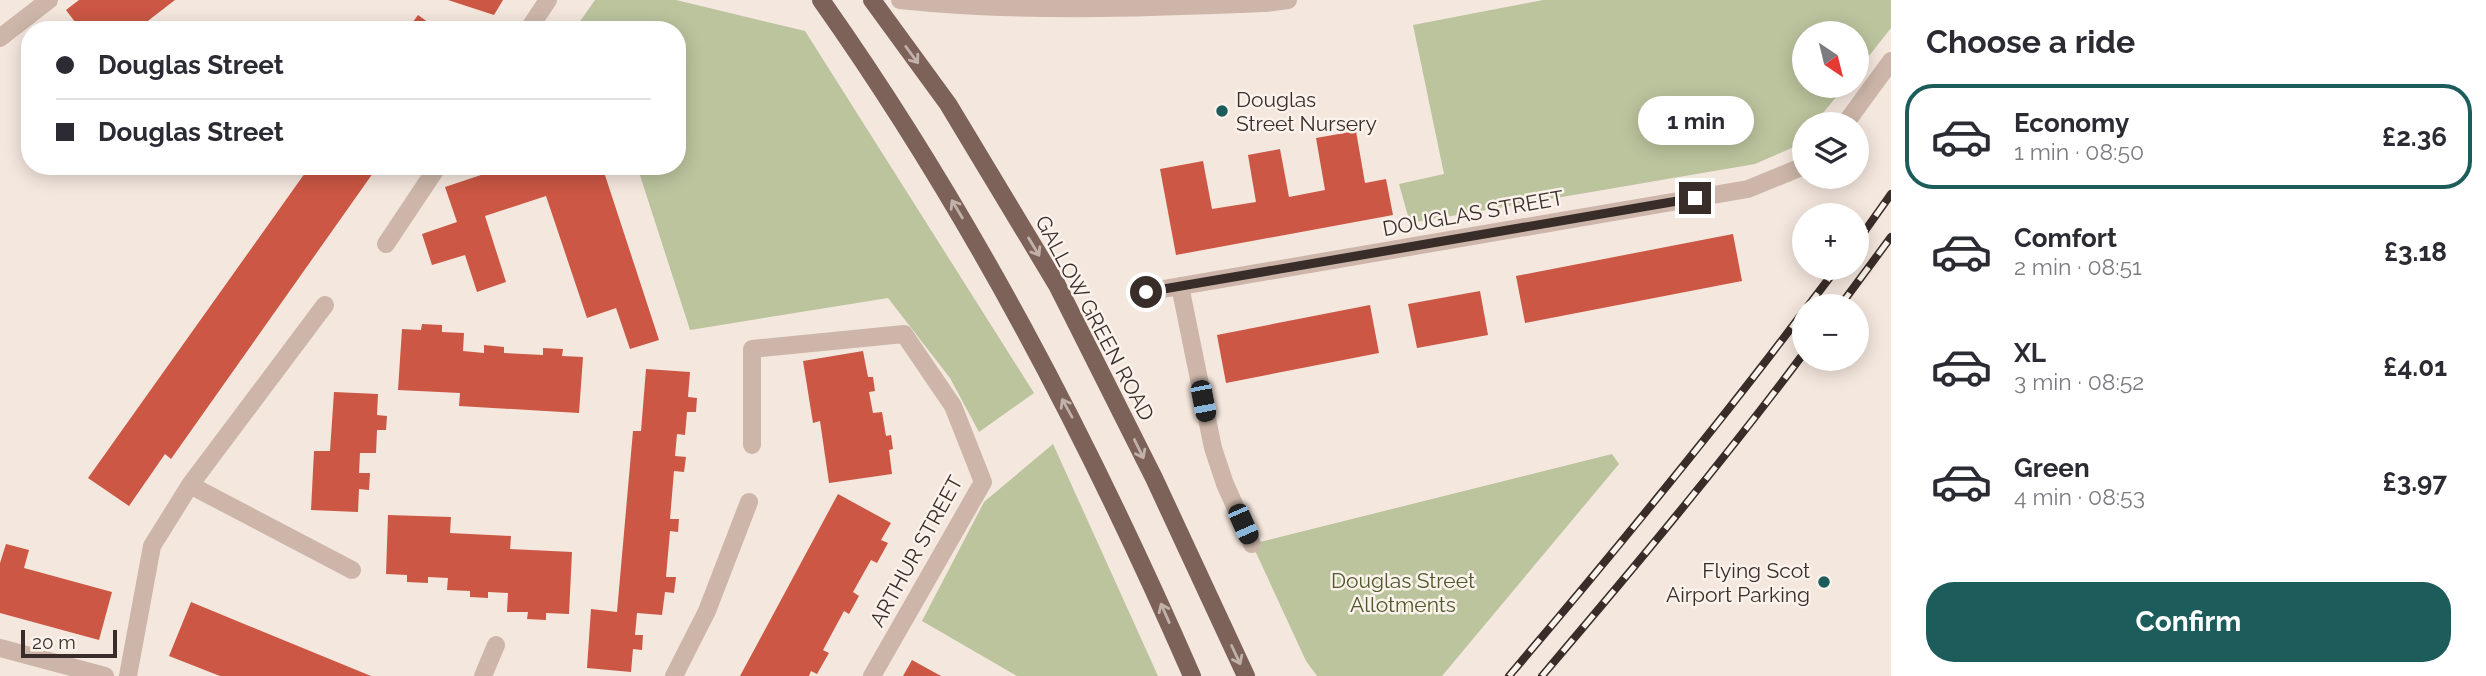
<!DOCTYPE html>
<html lang="en">
<head>
<meta charset="utf-8">
<style>
  body { margin:0; font-family:Raleway,sans-serif; background:#f2f2f3; color:#2b2b33; height:100vh; display:flex; flex-direction:column; font-size:26px; white-space:nowrap }
  * { box-sizing:border-box; margin:0 }
  p { font-size:23px; color:#7c7c81 }
  .icon { flex:none; width:38px; height:38px; fill:none; stroke:currentColor; stroke-width:2; stroke-linecap:round; stroke-linejoin:round }
  .map { position:relative; flex:1; overflow:hidden }
  .panel { display:flex; flex-direction:column; background:#fff; width:595px }
  .panel>* { flex:none }
  .hud { position:absolute; left:21px; top:21px; width:665px; height:154px; border-radius:28px; box-shadow:0 4px 18px #0003; display:grid; align-content:center; height:154px; padding:0 35px; background:#fff }
  .needle { width:46px; rotate:145deg }
  .fabs { position:absolute; left:1792px; top:21px; display:grid; gap:14px }
  .fabs a { display:grid; place-items:center; width:77px; height:77px; border-radius:50%; background:#fff; box-shadow:0 4px 18px #0003; font-size:35px }
  .scale { position:absolute; left:21px; bottom:18px; width:96px; box-sizing:border-box; padding-left:7px; border:4px solid #392d29; border-top:0; font-size:19px; line-height:24px; white-space:nowrap; color:#392d29; -webkit-text-stroke:5px #fbf2eb; paint-order:stroke }
  .end { position:absolute; width:32px; height:32px; margin:-16px; border:9px solid #392d29; background:#fff; box-shadow:0 0 0 4px #fff }
  .from { border-radius:50% }
  .bubble { position:absolute; height:49px; border-radius:24px; background:#fff; box-shadow:0 4px 18px #0003; font-size:23px; font-weight:700; line-height:49px; text-align:center }
  .car { position:absolute; width:21px; height:42px; margin:-21px -10px; border-radius:9px; box-shadow:0 0 5px 2px #0007; background:linear-gradient(#222 24%,#8ab4d8 0 40%,#222 0 76%,#8ab4d8 0 86%,#222 0) }
  .hud b { display:flex; align-items:center; gap:24px; height:66px; font-size:26px }
  .hud b+b { border-top:2px solid #e1e1e2 }
  .hud i { width:18px; height:18px; background:#2b2b33 }
  ul { padding:0; list-style:none }
  li { display:flex; align-items:center; gap:21px; height:105px; margin:0 14px 10px; padding:0 21px; border:4px solid transparent; border-radius:28px }
  li div { flex:1 }
  li b { display:block; font-size:26px }
  li em { font-style:normal; font-weight:700 }
  li.current { border-color:#1c5d5b }
  li>.icon { width:63px; height:63px; stroke-width:1.5 }
  h2 { padding:0 35px; font-size:32px; line-height:84px }
  .button { display:flex; gap:14px; margin-top:auto; padding:14px 35px }
  .button a { flex:1; height:80px; border-radius:28px; background:#1c5d5b; color:#fff; font-size:28px; font-weight:700; line-height:80px; text-align:center }
  main { display:flex; flex:1; min-height:0 }
  .map>svg:first-child { display:block }
  .green { fill:#bbc49d }
  .building { fill:#cb5744 }
  .lines { fill:none; stroke-linecap:round; stroke-linejoin:round }
  .minor { stroke:#cdb6a9; stroke-width:18 }
  .major { stroke:#7c6259; stroke-width:18 }
  .rail-casing { stroke:#392d29; stroke-width:8 }
  .rail { stroke:#fbf2eb; stroke-width:5; stroke-dasharray:16; stroke-linecap:butt }
  .oneway { stroke:#c2b1a9 }
  .route { stroke:#392d29; stroke-width:9 }
  .poi-dot { fill:#1c5d5b; stroke:#fbf2eb; stroke-width:2.5 }
  .labels { text-anchor:middle; dominant-baseline:central; stroke-width:5; stroke-linejoin:round; paint-order:stroke }
  .poi-label { font-size:21px; fill:#392d29; stroke:#fbf2eb; text-anchor:start }
  .street-label { font-size:21px; fill:#392d29; stroke:#fbf2eb }
  .park-label { font-size:21px; fill:#4d592b; stroke:#fbf2eb }
</style>
</head>
<body>
<main>
<div class="map">
<svg width="1891" height="676" viewBox="0 0 1891 676">
  <rect width="100%" height="100%" fill="#f4e7de"/>
  <path class="green" d="M 595,0 L 676,0 L 805,31 L 1034,393 L 979,432 L 950,378 L 888,298 L 690,330 L 637,166 L 677,166 L 677,30 L 574,30 Z
    M 1543,0 L 1891,0 L 1891,28 L 1857,71 L 1857,33 L 1804,33 L 1804,86 L 1845,86 L 1814,124 L 1804,124 L 1804,136 L 1796,146 L 1755,164 L 1410,223 L 1399,184 L 1444,174 L 1413,25 Z
    M 1053,444 L 1158,676 L 1017,676 L 922,621 L 984,502 Z
    M 1612,454 L 1619,464 L 1442,676 L 1317,676 L 1306,661 L 1252,544 Z"/>
  <path class="building" d="M 79,0 L 175,0 L 136,30 L 81,30 L 66,10 Z
    M 448,0 L 503,0 L 494,15 Z
    M 418,15 L 439,30 L 407,30 Z
    M 1356,131 L 1365,183 L 1386,179 L 1393,215 L 1176,255 L 1160,169 L 1203,161 L 1212,209 L 1256,202 L 1248,155 L 1280,149 L 1289,197 L 1325,190 L 1316,138 Z
    M 310,166 L 378,166 L 171,459 L 165,454 L 129,506 L 88,478 Z
    M 508,166 L 602,166 L 659,340 L 630,349 L 616,308 L 587,318 L 546,196 L 485,216 L 506,282 L 477,292 L 465,255 L 432,265 L 422,234 L 457,222 L 445,187 Z
    M 1733,234 L 1742,281 L 1525,323 L 1516,276 Z
    M 1480,291 L 1488,335 L 1417,348 L 1408,304 Z
    M 1370,305 L 1379,353 L 1226,383 L 1217,335 Z
    M 422,324 L 442,325 L 442,332 L 464,333 L 463,351 L 484,353 L 484,345 L 504,347 L 504,353 L 543,355 L 543,348 L 563,349 L 562,356 L 583,357 L 579,413 L 459,406 L 460,393 L 398,390 L 402,329 L 421,330 Z
    M 863,351 L 868,377 L 873,377 L 875,391 L 869,392 L 873,413 L 882,412 L 886,436 L 891,435 L 893,449 L 889,450 L 892,474 L 829,483 L 820,421 L 813,423 L 803,361 Z
    M 646,369 L 690,372 L 688,397 L 697,398 L 696,412 L 687,412 L 685,435 L 677,434 L 675,456 L 686,457 L 684,472 L 674,471 L 670,519 L 679,519 L 678,532 L 670,531 L 666,577 L 676,577 L 674,593 L 665,592 L 662,615 L 637,613 L 635,635 L 643,635 L 642,650 L 633,649 L 631,672 L 587,668 L 591,609 L 617,612 L 633,431 L 641,431 Z
    M 334,392 L 378,394 L 377,415 L 387,416 L 386,430 L 377,430 L 376,453 L 360,453 L 359,473 L 370,473 L 369,490 L 359,489 L 358,512 L 311,510 L 314,451 L 330,451 Z
    M 838,494 L 891,523 L 881,540 L 888,543 L 877,563 L 871,560 L 853,592 L 859,596 L 849,614 L 844,611 L 823,650 L 829,653 L 817,674 L 811,671 L 809,676 L 740,676 Z
    M 388,515 L 451,517 L 450,533 L 511,536 L 510,549 L 572,552 L 569,614 L 546,613 L 546,620 L 527,619 L 528,612 L 507,612 L 508,593 L 488,592 L 488,598 L 470,597 L 470,591 L 447,590 L 448,578 L 428,577 L 428,583 L 407,582 L 407,575 L 386,574 Z
    M 6,544 L 29,550 L 24,568 L 112,592 L 99,640 L 0,613 L 0,563 Z
    M 191,602 L 249,626 L 371,676 L 220,676 L 169,656 Z
    M 912,660 L 941,676 L 903,676 Z"/>
  <g class="lines">
    <path class="minor" d="M 900,0 C 1022,13 1143,8 1265,3 L 1288,0
      M 528,30 L 548,0
      M 0,38 L 49,0
      M 1845,124 L 1891,61
      M 386,244 L 438,166
      M 1180,286 L 1213,448 L 1225,484 L 1252,544
      M 1146,292 L 1748,189 L 1804,166
      M 752,445 L 752,349 L 904,334 L 953,406 L 983,482 L 872,676
      M 190,485 L 352,570
      M 0,648 L 105,676
      M 128,676 L 152,546 L 190,485 L 325,305
      M 483,676 L 496,645
      M 674,676 L 707,611 L 749,502"/>
    <path class="major" d="M 821,0 C 970,211 1089,440 1192,676
      M 872,0 L 948,104 L 1057,285 L 1154,478 L 1246,676"/>
    <defs>
      <path id="rail" d="M 1857,242 L 1891,194
        M 1808,306 L 1837,268
        M 1840,306 L 1891,237
        M 1509,676 C 1610,557 1710,436 1804,311
        M 1542,676 C 1632,570 1721,464 1804,353"/>
    </defs>
    <use href="#rail" class="rail-casing"/>
    <use href="#rail" class="rail"/>
  </g>
  <defs><path id="oneway-shaft" d="M-6 0H5M1.5-3L5.5 0L1.5 3" fill="none" stroke-width="1.6" stroke-linecap="round" stroke-linejoin="round" transform="scale(1.75)"/></defs>
  <g class="oneway">
    <use href="#oneway-shaft" transform="translate(912 55) rotate(54)"/>
    <use href="#oneway-shaft" transform="translate(957 209) rotate(-121)"/>
    <use href="#oneway-shaft" transform="translate(1034 247) rotate(59)"/>
    <use href="#oneway-shaft" transform="translate(1067 408) rotate(-119)"/>
    <use href="#oneway-shaft" transform="translate(1139 449) rotate(64)"/>
    <use href="#oneway-shaft" transform="translate(1165 613) rotate(-114)"/>
    <use href="#oneway-shaft" transform="translate(1236 655) rotate(65)"/>
  </g>
  <g class="lines">
    <path class="route" d="M 1146,292 L 1695,198"/>
  </g>
  <g class="poi-dot">
    <circle cx="1222" cy="111" r="7"/>
    <circle cx="1824" cy="582" r="7"/>
  </g>
  <g class="labels">
    <g class="poi-label">
      <text x="1236" y="99">Douglas<tspan x="1236" dy="24">Street Nursery</tspan></text>
      <text x="1810" y="570" text-anchor="end">Flying Scot<tspan x="1810" dy="24">Airport Parking</tspan></text>
    </g>
    <g class="street-label">
      <text transform="translate(1473 213) rotate(-10)">DOUGLAS STREET</text>
      <text transform="translate(1095 318) rotate(62)">GALLOW GREEN ROAD</text>
      <text transform="translate(916 551) rotate(-61)">ARTHUR STREET</text>
    </g>
    <g class="park-label">
      <text x="1403" y="580">Douglas Street<tspan x="1403" dy="24">Allotments</tspan></text>
    </g>
  </g>
</svg>
<div class="fabs">
<a><svg class="needle" viewBox="-14 -14 28 28"><path d="M0-13l5 13h-10z" fill="#e53935"/><path d="M0 13l5-13h-10z" fill="#7c7c81"/></svg></a>
<a><svg class="icon" aria-label="layers" viewBox="0 0 24 24"><path d="M12 4l9 5-9 5-9-5zM3 14l9 5 9-5"/></svg></a>
<a>+</a>
<a>−</a>
</div>
<div class="scale">20 m</div>
<i class="end from" style="left:1146px;top:292px"></i>
<i class="end" style="left:1695px;top:198px"></i>
<div class="bubble" style="left:1638px;top:96px;width:116px">1 min</div>
<i class="car" style="left:1203px;top:401px;rotate:169deg"></i>
<i class="car" style="left:1243px;top:524px;rotate:156deg"></i>
<div class="hud">
<b><i class="from"></i>Douglas Street</b>
<b><i></i>Douglas Street</b>
</div>
</div>
<section class="panel">
<h2>Choose a ride</h2>
<ul>
<li class="current"><svg class="icon" aria-label="car" viewBox="0 0 24 24"><path d="M5 17H2v-5l4-1 3-4h7l3 4 3 1v5h-3M9 17h6M6 11h13"/><circle cx="7" cy="17" r="2"/><circle cx="17" cy="17" r="2"/></svg><div><b>Economy</b><p>1 min · 08:50</p></div><em>£2.36</em></li>
<li><svg class="icon" aria-label="car" viewBox="0 0 24 24"><path d="M5 17H2v-5l4-1 3-4h7l3 4 3 1v5h-3M9 17h6M6 11h13"/><circle cx="7" cy="17" r="2"/><circle cx="17" cy="17" r="2"/></svg><div><b>Comfort</b><p>2 min · 08:51</p></div><em>£3.18</em></li>
<li><svg class="icon" aria-label="car" viewBox="0 0 24 24"><path d="M5 17H2v-5l4-1 3-4h7l3 4 3 1v5h-3M9 17h6M6 11h13"/><circle cx="7" cy="17" r="2"/><circle cx="17" cy="17" r="2"/></svg><div><b>XL</b><p>3 min · 08:52</p></div><em>£4.01</em></li>
<li><svg class="icon" aria-label="car" viewBox="0 0 24 24"><path d="M5 17H2v-5l4-1 3-4h7l3 4 3 1v5h-3M9 17h6M6 11h13"/><circle cx="7" cy="17" r="2"/><circle cx="17" cy="17" r="2"/></svg><div><b>Green</b><p>4 min · 08:53</p></div><em>£3.97</em></li>
</ul>
<div class="button"><a>Confirm</a></div>
</section>
</main>
</body>
</html>
